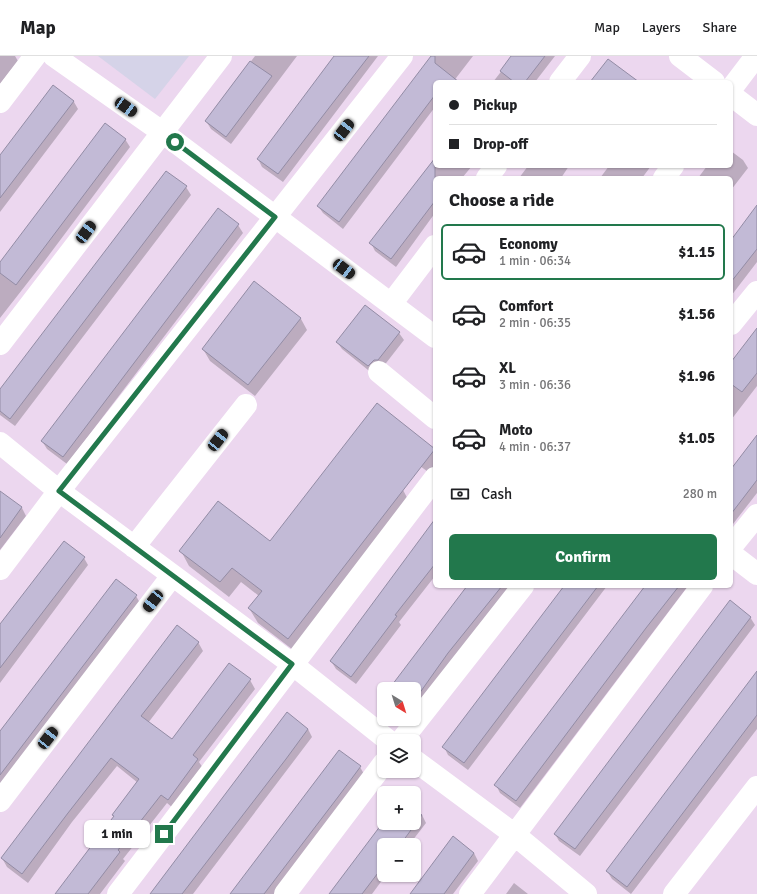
<!DOCTYPE html>
<html lang="en">
<head>
<meta charset="utf-8">
<style>
  body { margin:0; font-family:Signika,sans-serif; background:#f2f2f2; color:#202124; height:100vh; display:flex; flex-direction:column; font-size:15px; white-space:nowrap }
  * { box-sizing:border-box; margin:0 }
  p { font-size:13px; color:#757577 }
  .icon { flex:none; width:22px; height:22px; fill:none; stroke:currentColor; stroke-width:2; stroke-linecap:round; stroke-linejoin:round }
  .map { position:relative; flex:1; overflow:hidden }
  .sheet { position:absolute; left:433px; top:120px; width:300px; height:412px; display:flex; flex-direction:column; background:#fff; border-radius:6px; box-shadow:0 1px 3px #0004 }
  .sheet>* { flex:none }
  .hud { position:absolute; left:433px; top:24px; width:300px; height:88px; border-radius:6px; box-shadow:0 1px 3px #0004; display:grid; align-content:center; height:88px; padding:0 16px; background:#fff }
  .needle { width:26px; rotate:142deg }
  .tools { position:absolute; left:377px; top:626px; display:grid; gap:8px }
  .tools a { display:grid; place-items:center; width:44px; height:44px; border-radius:6px; background:#fff; box-shadow:0 1px 3px #0004; font-size:20px }
  .end { position:absolute; width:18px; height:18px; margin:-9px; border:5px solid #22784c; background:#fff; box-shadow:0 0 0 2px #fff }
  .from { border-radius:50% }
  .bubble { position:absolute; height:28px; border-radius:6px; background:#fff; box-shadow:0 1px 3px #0004; font-size:13px; font-weight:700; line-height:28px; text-align:center }
  .car { position:absolute; width:12px; height:24px; margin:-12px -6px; border-radius:5px; box-shadow:0 0 3px 1px #0007; background:linear-gradient(#222 24%,#8ab4d8 0 40%,#222 0 76%,#8ab4d8 0 86%,#222 0) }
  .hud b { display:flex; align-items:center; gap:14px; height:38px; font-size:15px }
  .hud b+b { border-top:1px solid #e0e0e0 }
  .hud i { width:10px; height:10px; background:#202124 }
  ul { padding:0; list-style:none }
  li { display:flex; align-items:center; gap:12px; height:56px; margin:0 8px 6px; padding:0 8px; border:2px solid transparent; border-radius:6px }
  li div { flex:1 }
  li b { display:block; font-size:15px }
  li em { font-style:normal; font-weight:700 }
  li.on { border-color:#22784c }
  li>.icon { width:36px; height:36px; stroke-width:1.5 }
  h2 { padding:0 16px; font-size:18px; line-height:48px }
  .pay { display:flex; align-items:center; gap:10px; height:44px; padding:0 16px; font-size:15px }
  .pay p { margin-inline-start:auto }
  .button { display:flex; gap:8px; margin-top:auto; padding:8px 16px }
  .button a { flex:1; height:46px; border-radius:6px; background:#22784c; color:#fff; font-size:16px; font-weight:700; line-height:46px; text-align:center }
  header { display:flex; align-items:center; gap:24px; box-sizing:border-box; height:56px; padding:0 20px; background:#fff; border-bottom:1px solid #e0e0e0 }
  header strong { font-size:19px }
  nav { display:flex; gap:22px; margin-inline-start:auto; font-size:14px }
  .map>svg:first-child { display:block }
  .education { fill:#d5d3e8 }
  .shadow { fill:#0003 }
  .building { fill:#c2bad6; stroke:#938ca5 }
  .lines { fill:none; stroke-linecap:round; stroke-linejoin:round }
  .minor { stroke:#fff; stroke-width:22 }
  .route { stroke:#22784c; stroke-width:5 }
</style>
</head>
<body>
<header>
<strong>Map</strong>
<nav><a>Map</a><a>Layers</a><a>Share</a></nav>
</header>
<div class="map">
<svg width="757" height="838" viewBox="0 0 757 838">
  <rect width="100%" height="100%" fill="#ecd7ef"/>
  <path class="education" d="M 98,0 L 189,0 L 155,43 Z"/>
  <path class="shadow" d="M 0,0 L 15,0 L 18,5 L 0,28 Z
    M 255,0 L 297,0 L 231,88 L 211,73 L 206,65 Z
    M 336,0 L 378,0 L 283,126 L 262,111 L 258,103 Z
    M 432,0 L 473,0 L 453,26 L 435,26 L 435,51 L 343,173 L 323,157 L 318,150 Z
    M 513,0 L 555,0 L 535,26 L 493,26 Z
    M 53,30 L 74,46 L 78,53 L 0,156 L 0,101 Z
    M 125,83 L 130,91 L 43,207 L 0,262 L 0,207 Z
    M 731,95 L 743,104 L 748,112 L 731,134 L 731,122 L 698,122 L 707,110 L 731,110 Z
    M 435,102 L 435,110 L 472,110 L 462,122 L 435,122 L 435,157 L 396,211 L 375,195 L 371,187 Z
    M 528,110 L 569,110 L 561,122 L 519,122 Z
    M 609,110 L 651,110 L 642,122 L 600,122 Z
    M 186,131 L 191,139 L 15,370 L 0,359 L 0,335 Z
    M 757,151 L 757,206 L 731,240 L 731,185 Z
    M 218,154 L 238,169 L 243,177 L 67,408 L 47,393 L 42,385 Z
    M 254,226 L 301,263 L 307,274 L 255,340 L 210,305 L 203,293 Z
    M 757,274 L 757,330 L 731,364 L 731,308 Z
    M 399,277 L 404,284 L 383,311 L 373,318 L 342,293 L 337,286 Z
    M 377,349 L 435,394 L 435,421 L 375,377 Z
    M 757,381 L 757,437 L 733,468 L 731,466 L 731,415 Z
    M 403,434 L 411,449 L 297,597 L 258,567 L 249,552 L 259,540 L 241,526 L 229,541 L 189,510 L 181,495 L 270,487 Z
    M 1,437 L 22,452 L 26,460 L 0,494 L 0,439 Z
    M 435,465 L 435,520 L 399,566 L 401,569 L 356,628 L 336,613 L 331,605 Z
    M 84,502 L 88,509 L 0,627 L 0,571 Z
    M 468,530 L 511,530 L 414,658 L 414,633 L 390,633 Z
    M 565,530 L 607,530 L 468,714 L 448,699 L 444,691 Z
    M 646,530 L 688,530 L 520,752 L 500,737 L 496,729 Z
    M 136,540 L 140,547 L 0,733 L 0,677 Z
    M 750,561 L 755,569 L 580,800 L 559,785 L 555,778 Z
    M 198,586 L 203,595 L 148,667 L 172,684 L 250,624 L 255,633 L 199,706 L 203,712 L 173,752 L 167,747 L 123,803 L 125,805 L 100,838 L 56,838 L 115,761 L 138,727 L 117,710 L 72,766 L 28,827 L 7,811 L 2,802 Z
    M 757,617 L 757,673 L 631,838 L 612,823 L 607,815 Z
    M 308,673 L 312,681 L 193,838 L 151,838 Z
    M 360,711 L 364,718 L 274,838 L 232,838 Z
    M 414,754 L 422,759 L 426,767 L 409,789 L 384,789 L 384,819 L 386,819 L 372,838 L 330,838 L 384,767 L 414,767 Z
    M 474,797 L 478,805 L 453,838 L 411,838 Z
    M 514,827 L 528,838 L 506,838 Z"/>
  <path class="building" d="M 334,0 L 369,0 L 278,118 L 257,103 Z
    M 431,0 L 435,0 L 435,7 L 459,26 L 435,26 L 435,39 L 339,166 L 317,150 Z
    M 511,0 L 545,0 L 525,26 L 514,26 L 500,15 Z
    M 608,3 L 639,26 L 590,26 Z
    M 250,5 L 272,20 L 226,81 L 205,65 Z
    M 53,29 L 74,45 L 0,142 L 0,99 Z
    M 105,67 L 126,83 L 16,229 L 0,217 L 0,206 Z
    M 435,102 L 435,145 L 391,203 L 369,187 Z
    M 166,115 L 187,130 L 10,363 L 0,355 L 0,333 Z
    M 757,149 L 757,193 L 731,226 L 731,184 Z
    M 218,152 L 239,168 L 63,401 L 41,385 Z
    M 254,225 L 301,262 L 248,329 L 202,293 Z
    M 365,249 L 400,276 L 378,304 L 374,304 L 368,310 L 336,286 Z
    M 757,272 L 757,317 L 742,336 L 731,328 L 731,306 Z
    M 377,347 L 435,393 L 288,583 L 248,552 L 262,535 L 232,512 L 220,526 L 179,495 L 218,445 L 270,485 Z
    M 757,379 L 757,424 L 731,458 L 731,413 Z
    M 0,435 L 22,451 L 0,482 Z
    M 435,463 L 435,508 L 395,559 L 397,560 L 351,621 L 330,605 Z
    M 64,485 L 85,501 L 0,612 L 0,568 Z
    M 116,523 L 137,539 L 0,719 L 0,675 Z
    M 467,530 L 502,530 L 448,597 L 414,645 L 414,633 L 389,633 Z
    M 564,530 L 598,530 L 464,707 L 442,691 Z
    M 645,530 L 679,530 L 646,572 L 516,745 L 494,729 Z
    M 730,544 L 751,561 L 575,793 L 554,778 Z
    M 177,569 L 199,586 L 141,660 L 172,683 L 229,607 L 251,623 L 193,699 L 198,703 L 168,744 L 161,739 L 118,794 L 120,796 L 88,838 L 55,838 L 114,760 L 112,759 L 139,723 L 111,702 L 68,757 L 22,818 L 1,802 Z
    M 757,615 L 757,659 L 627,831 L 606,815 Z
    M 287,656 L 308,673 L 286,703 L 182,838 L 150,838 Z
    M 339,694 L 361,710 L 338,741 L 264,838 L 230,838 Z
    M 414,753 L 422,759 L 400,789 L 384,789 L 384,809 L 362,838 L 329,838 L 384,765 L 384,767 L 414,767 Z
    M 453,780 L 474,797 L 452,827 L 444,838 L 410,838 Z"/>
  <g class="lines">
    <path class="minor" d="M 54,0 L 162,76 L 435,281
      M 680,0 L 714,26
      M 560,26 L 580,0
      M 731,33 L 756,0
      M 731,39 L 757,59
      M 0,46 L 35,0
      M 487,122 L 496,110
      M 664,122 L 673,110
      M 391,248 L 435,190
      M 731,268 L 757,236
      M 0,288 L 221,0
      M 379,316 L 435,362
      M 0,387 L 59,435 L 292,608 L 389,685
      M 134,491 L 246,349
      M 731,491 L 757,459
      M 731,498 L 757,518
      M 0,513 L 59,435 L 402,0
      M 401,685 L 523,530
      M 414,704 L 515,779 L 586,838
      M 0,745 L 172,520
      M 118,838 L 435,422
      M 285,838 L 384,707
      M 470,838 L 702,530
      M 674,838 L 757,731"/>
  </g>
  <g class="lines">
    <path class="route" d="M 164,778 L 292,608 L 59,435 L 275,161 L 175,86"/>
  </g>
</svg>
<div class="tools">
<a><svg class="needle" viewBox="-14 -14 28 28"><path d="M0-13l5 13h-10z" fill="#e53935"/><path d="M0 13l5-13h-10z" fill="#757577"/></svg></a>
<a><svg class="icon" aria-label="layers" viewBox="0 0 24 24"><path d="M12 4l9 5-9 5-9-5zM3 14l9 5 9-5"/></svg></a>
<a>+</a>
<a>−</a>
</div>
<i class="end from" style="left:175px;top:86px"></i>
<i class="end" style="left:164px;top:778px"></i>
<div class="bubble" style="left:84px;top:764px;width:66px">1 min</div>
<i class="car" style="left:126px;top:51px;rotate:125deg"></i>
<i class="car" style="left:344px;top:74px;rotate:38deg"></i>
<i class="car" style="left:86px;top:176px;rotate:37deg"></i>
<i class="car" style="left:344px;top:213px;rotate:127deg"></i>
<i class="car" style="left:218px;top:384px;rotate:38deg"></i>
<i class="car" style="left:153px;top:545px;rotate:218deg"></i>
<i class="car" style="left:48px;top:682px;rotate:38deg"></i>
<div class="hud">
<b><i class="from"></i>Pickup</b>
<b><i></i>Drop-off</b>
</div>
<section class="sheet">
<h2>Choose a ride</h2>
<ul>
<li class="on"><svg class="icon" aria-label="car" viewBox="0 0 24 24"><path d="M5 17H2v-5l4-1 3-4h7l3 4 3 1v5h-3M9 17h6M6 11h13"/><circle cx="7" cy="17" r="2"/><circle cx="17" cy="17" r="2"/></svg><div><b>Economy</b><p>1 min · 06:34</p></div><em>$1.15</em></li>
<li><svg class="icon" aria-label="car" viewBox="0 0 24 24"><path d="M5 17H2v-5l4-1 3-4h7l3 4 3 1v5h-3M9 17h6M6 11h13"/><circle cx="7" cy="17" r="2"/><circle cx="17" cy="17" r="2"/></svg><div><b>Comfort</b><p>2 min · 06:35</p></div><em>$1.56</em></li>
<li><svg class="icon" aria-label="car" viewBox="0 0 24 24"><path d="M5 17H2v-5l4-1 3-4h7l3 4 3 1v5h-3M9 17h6M6 11h13"/><circle cx="7" cy="17" r="2"/><circle cx="17" cy="17" r="2"/></svg><div><b>XL</b><p>3 min · 06:36</p></div><em>$1.96</em></li>
<li><svg class="icon" aria-label="car" viewBox="0 0 24 24"><path d="M5 17H2v-5l4-1 3-4h7l3 4 3 1v5h-3M9 17h6M6 11h13"/><circle cx="7" cy="17" r="2"/><circle cx="17" cy="17" r="2"/></svg><div><b>Moto</b><p>4 min · 06:37</p></div><em>$1.05</em></li>
</ul>
<div class="pay"><svg class="icon" aria-label="cash" viewBox="0 0 24 24"><path d="M3 7h18v10H3z"/><circle cx="12" cy="12" r="2"/></svg>Cash<p>280 m</p></div>
<div class="button"><a>Confirm</a></div>
</section>
</div>
</body>
</html>
